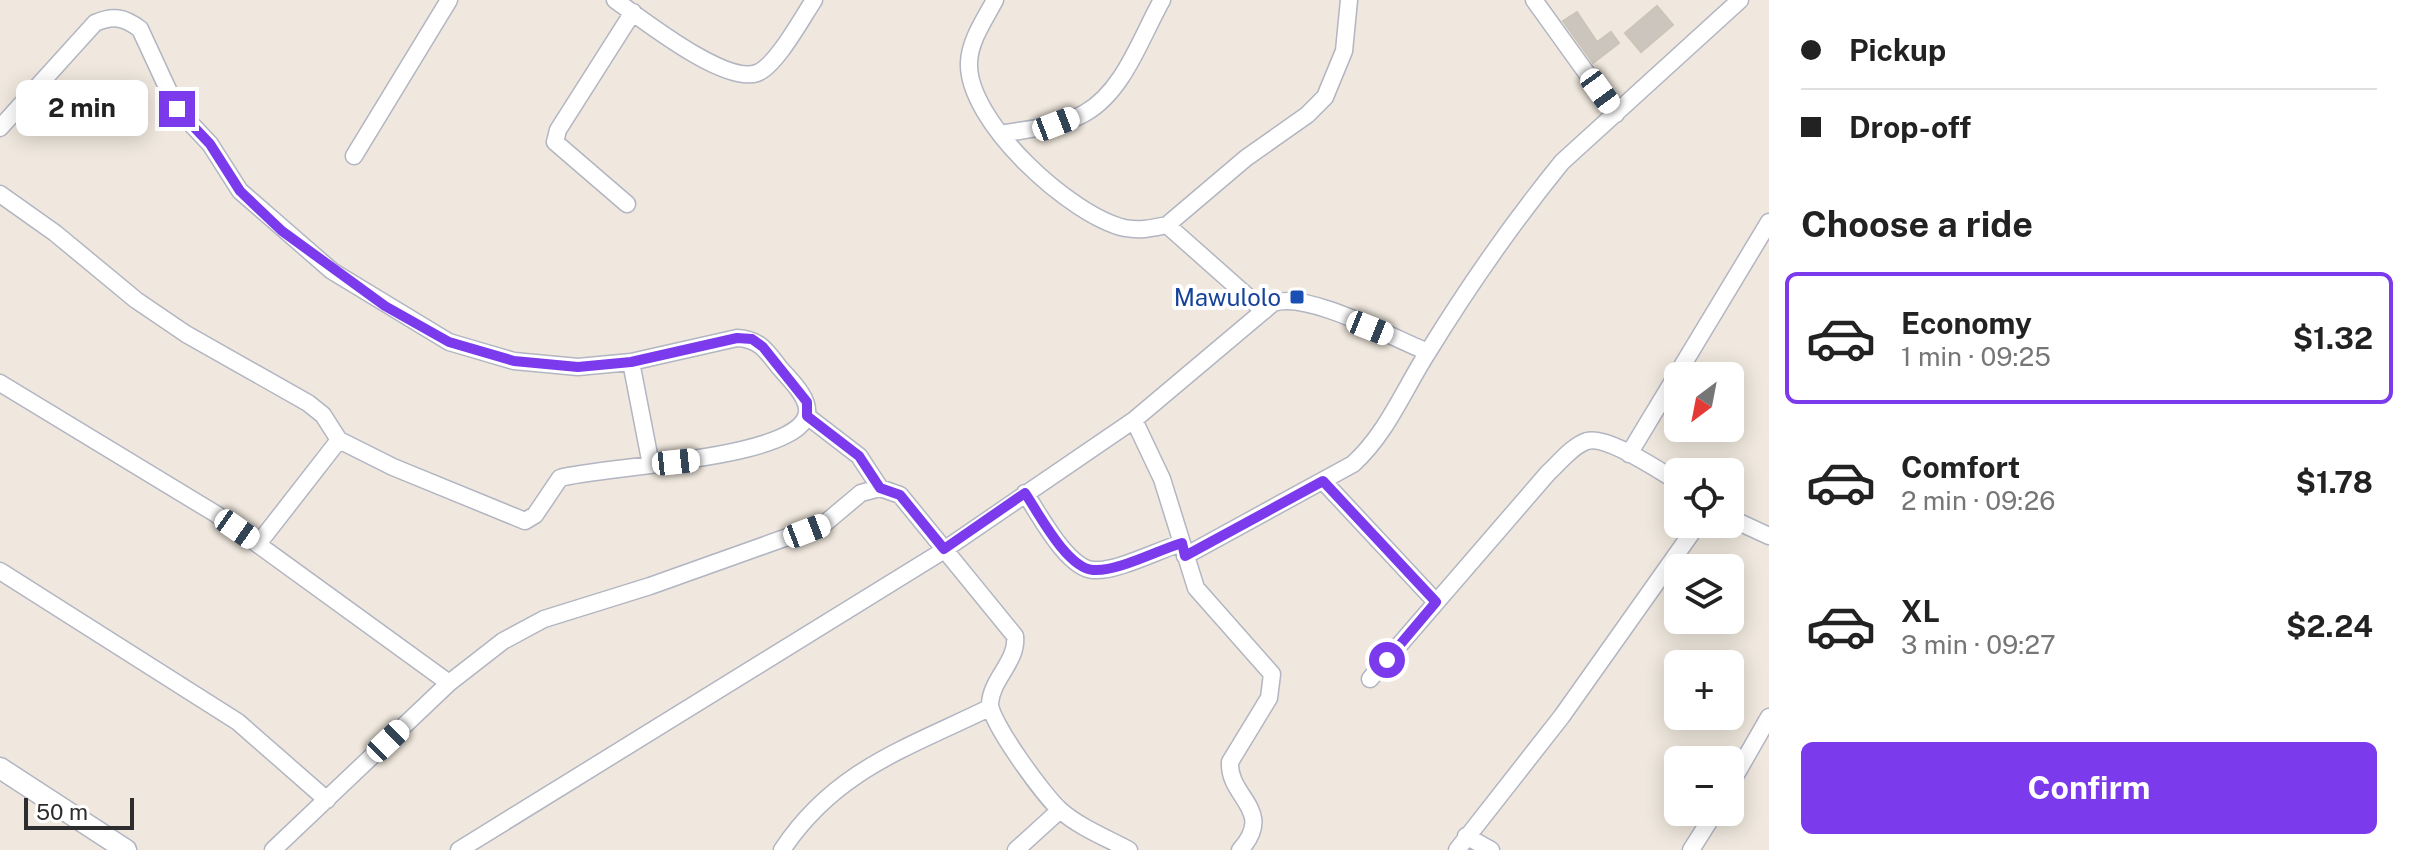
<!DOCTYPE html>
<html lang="en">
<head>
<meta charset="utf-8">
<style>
  body { margin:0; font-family:"Public Sans",sans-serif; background:#f6f6f6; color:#222; height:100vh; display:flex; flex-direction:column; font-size:30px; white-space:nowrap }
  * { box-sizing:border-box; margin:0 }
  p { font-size:26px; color:#767676 }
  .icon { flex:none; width:44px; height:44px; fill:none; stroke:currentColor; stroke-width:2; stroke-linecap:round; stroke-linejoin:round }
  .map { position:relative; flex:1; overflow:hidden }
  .panel { display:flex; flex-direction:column; background:#fff; width:640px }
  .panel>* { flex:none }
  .guide { display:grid; align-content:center; height:176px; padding:0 32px; background:#fff }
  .needle { width:52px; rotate:212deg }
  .controls { position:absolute; left:1664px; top:362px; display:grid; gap:16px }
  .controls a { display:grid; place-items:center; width:80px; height:80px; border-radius:12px; background:#fff; box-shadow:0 4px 20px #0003; font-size:40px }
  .scale { position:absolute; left:24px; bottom:20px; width:110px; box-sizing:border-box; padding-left:8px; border:4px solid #2d2d2d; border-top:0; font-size:22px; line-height:28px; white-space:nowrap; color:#2d2d2d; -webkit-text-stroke:6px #fff; paint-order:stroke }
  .end { position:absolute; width:36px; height:36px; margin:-18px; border:10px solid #7c3aed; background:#fff; box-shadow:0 0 0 4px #fff }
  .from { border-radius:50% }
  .bubble { position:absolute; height:56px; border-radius:12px; background:#fff; box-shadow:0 4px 20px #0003; font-size:26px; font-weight:700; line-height:56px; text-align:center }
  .car { position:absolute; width:24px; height:48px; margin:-24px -12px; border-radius:10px; box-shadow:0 0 6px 2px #0007; background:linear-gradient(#fff 24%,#345 0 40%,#fff 0 76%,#345 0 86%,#fff 0) }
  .guide b { display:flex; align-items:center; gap:28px; height:76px; font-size:30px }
  .guide b+b { border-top:2px solid #e0e0e0 }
  .guide i { width:20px; height:20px; background:#222 }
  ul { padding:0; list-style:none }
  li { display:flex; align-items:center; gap:24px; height:132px; margin:0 16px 12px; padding:0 16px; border:4px solid transparent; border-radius:12px }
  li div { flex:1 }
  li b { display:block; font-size:30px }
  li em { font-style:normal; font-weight:700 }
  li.on { border-color:#7c3aed }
  li>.icon { width:72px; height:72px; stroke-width:1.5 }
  h2 { padding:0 32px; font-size:36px; line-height:96px }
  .button { display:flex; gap:16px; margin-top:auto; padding:16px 32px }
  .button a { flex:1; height:92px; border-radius:12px; background:#7c3aed; color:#fff; font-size:32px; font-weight:700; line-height:92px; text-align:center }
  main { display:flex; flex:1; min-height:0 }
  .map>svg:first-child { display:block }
  .building { fill:#cbc5be; stroke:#ccc5b7; stroke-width:2 }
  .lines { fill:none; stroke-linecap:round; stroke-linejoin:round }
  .minor-casing { stroke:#b2b5c2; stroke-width:19 }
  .tertiary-casing { stroke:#b2b5c2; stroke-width:23 }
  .minor { stroke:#fff; stroke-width:16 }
  .tertiary { stroke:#fff; stroke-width:20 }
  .route { stroke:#7c3aed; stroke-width:10 }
  .transit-dot { fill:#1a4fb4; stroke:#fff; stroke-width:3 }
  .labels { text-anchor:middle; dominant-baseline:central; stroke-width:8; stroke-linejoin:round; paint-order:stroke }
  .transit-label { font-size:24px; fill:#164399; stroke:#fff; text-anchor:end }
</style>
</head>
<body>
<main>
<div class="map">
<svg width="1769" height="850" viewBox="0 0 1769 850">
  <rect width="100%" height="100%" fill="#f0e8de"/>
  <path class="building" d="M 1657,6 L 1673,25 L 1641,52 L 1625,33 Z
    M 1577,12 L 1597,42 L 1611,32 L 1619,43 L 1593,63 L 1563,21 Z"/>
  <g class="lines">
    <defs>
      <path id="minor" d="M 615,0 C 642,19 725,85 757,73 C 776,66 802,18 814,0
        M 995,0 C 985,19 970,40 969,62 C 966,121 1071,216 1125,228 C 1141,231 1152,228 1167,225 L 1264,311
        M 1534,0 L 1616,114
        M 0,128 L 95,23 C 113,15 124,17 140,29 L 177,109 L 210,144 L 240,191 L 332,271 L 449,342 L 514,361 L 578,367 L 631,362 L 737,338 C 759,339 766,350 779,367 C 789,379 809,397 807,413 C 800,460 601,466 560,478 L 535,515 L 525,521 L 393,467 L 339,440 L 323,415 L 308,403 L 186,334 L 136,300 L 55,233 L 0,194
        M 1000,134 C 1028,129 1061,127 1085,113 C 1124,91 1141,37 1162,0
        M 354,156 L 449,0
        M 627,204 L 555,142 L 558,130 L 633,12
        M 1167,225 L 1246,158 L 1307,115 L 1325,97 L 1344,51 L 1349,0
        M 631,362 L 651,465
        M 0,383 L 216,514 L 449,683
        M 807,416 L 859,456 L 880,488
        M 1134,420 L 1162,479 L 1196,588 L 1272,674 L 1269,698 L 1230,762 C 1228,798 1276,810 1240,850
        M 1629,454 L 1769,222
        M 1323,481 L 1436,602
        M 1025,493 C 1039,514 1067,568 1093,570 C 1117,572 1158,550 1182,543
        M 1730,518 L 1769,536
        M 258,544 L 339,440
        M 1185,556 L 1353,464 C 1387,433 1403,391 1428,352 C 1468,287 1514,221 1562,162 L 1740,0
        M 0,571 L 238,722 L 327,800
        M 1370,679 L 1548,473 C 1559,463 1572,446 1587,441 C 1607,435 1660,471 1678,482
        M 1730,785 L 1769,717
        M 1466,836 L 1491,850
        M 273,850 L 449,683 L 503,641 L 544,619 L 650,586 L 824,524 L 861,493 L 880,488 L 900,495 L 1015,636 C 1018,661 992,678 990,703 C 989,721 1045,797 1060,810 C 1079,827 1107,838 1129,850
        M 459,850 L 938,554 L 1134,420 L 1273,303 C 1309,291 1392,338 1428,352
        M 782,850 C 835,770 907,748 989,708
        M 1016,850 L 1060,810
        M 1457,850 L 1562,716 L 1698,524
        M 1691,850 L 1715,812"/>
      <path id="tertiary" d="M 0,768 L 126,850"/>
    </defs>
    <use href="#minor" class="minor-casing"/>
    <use href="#tertiary" class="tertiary-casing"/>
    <use href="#minor" class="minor"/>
    <use href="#tertiary" class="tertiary"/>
  </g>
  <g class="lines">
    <path class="route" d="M 177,109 L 210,144 L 240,191 L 282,231 L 385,306 L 449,342 L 514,361 L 578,367 L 631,362 L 737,338 L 752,339 L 763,347 L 807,402 L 807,416 L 859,456 L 880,488 L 900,495 L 944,549 L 1025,493 C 1039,514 1067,568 1093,570 C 1117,572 1158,550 1182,543 L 1185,556 L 1323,481 L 1436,602 L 1387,660"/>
  </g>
  <rect class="transit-dot" x="1289" y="289" width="16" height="16" rx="4"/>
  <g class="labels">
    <g class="transit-label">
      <text x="1281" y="297">Mawulolo</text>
    </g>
  </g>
</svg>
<div class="controls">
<a><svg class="needle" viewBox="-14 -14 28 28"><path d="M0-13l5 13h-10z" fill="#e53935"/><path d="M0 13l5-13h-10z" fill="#767676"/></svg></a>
<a><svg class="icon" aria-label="locate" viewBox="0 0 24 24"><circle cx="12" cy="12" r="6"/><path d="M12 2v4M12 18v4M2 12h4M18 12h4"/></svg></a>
<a><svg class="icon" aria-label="layers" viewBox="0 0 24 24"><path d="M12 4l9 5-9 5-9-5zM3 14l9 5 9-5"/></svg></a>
<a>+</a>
<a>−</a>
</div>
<div class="scale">50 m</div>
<i class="end from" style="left:1387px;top:660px"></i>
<i class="end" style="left:177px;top:109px"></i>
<div class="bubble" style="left:16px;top:80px;width:132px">2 min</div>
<i class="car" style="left:1600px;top:91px;rotate:144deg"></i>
<i class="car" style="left:1056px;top:124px;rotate:69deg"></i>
<i class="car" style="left:1370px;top:328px;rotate:112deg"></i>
<i class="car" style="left:676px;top:462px;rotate:84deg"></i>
<i class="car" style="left:237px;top:529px;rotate:125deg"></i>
<i class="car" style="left:807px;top:531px;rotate:69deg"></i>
<i class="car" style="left:388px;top:741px;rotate:46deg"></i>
</div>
<section class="panel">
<div class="guide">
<b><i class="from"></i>Pickup</b>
<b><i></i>Drop-off</b>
</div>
<h2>Choose a ride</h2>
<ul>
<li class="on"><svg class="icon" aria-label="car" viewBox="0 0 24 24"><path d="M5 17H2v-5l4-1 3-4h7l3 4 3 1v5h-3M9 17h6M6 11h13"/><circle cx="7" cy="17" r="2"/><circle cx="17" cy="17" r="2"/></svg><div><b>Economy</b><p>1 min · 09:25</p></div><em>$1.32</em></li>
<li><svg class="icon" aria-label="car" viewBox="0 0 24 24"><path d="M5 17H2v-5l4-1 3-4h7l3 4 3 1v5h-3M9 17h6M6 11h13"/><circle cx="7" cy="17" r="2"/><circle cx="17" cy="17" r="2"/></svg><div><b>Comfort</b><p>2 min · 09:26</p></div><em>$1.78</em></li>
<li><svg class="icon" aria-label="car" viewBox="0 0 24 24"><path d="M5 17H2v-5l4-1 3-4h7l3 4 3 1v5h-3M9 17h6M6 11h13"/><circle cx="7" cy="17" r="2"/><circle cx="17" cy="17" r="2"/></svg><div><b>XL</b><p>3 min · 09:27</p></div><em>$2.24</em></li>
</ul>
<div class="button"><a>Confirm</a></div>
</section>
</main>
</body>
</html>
